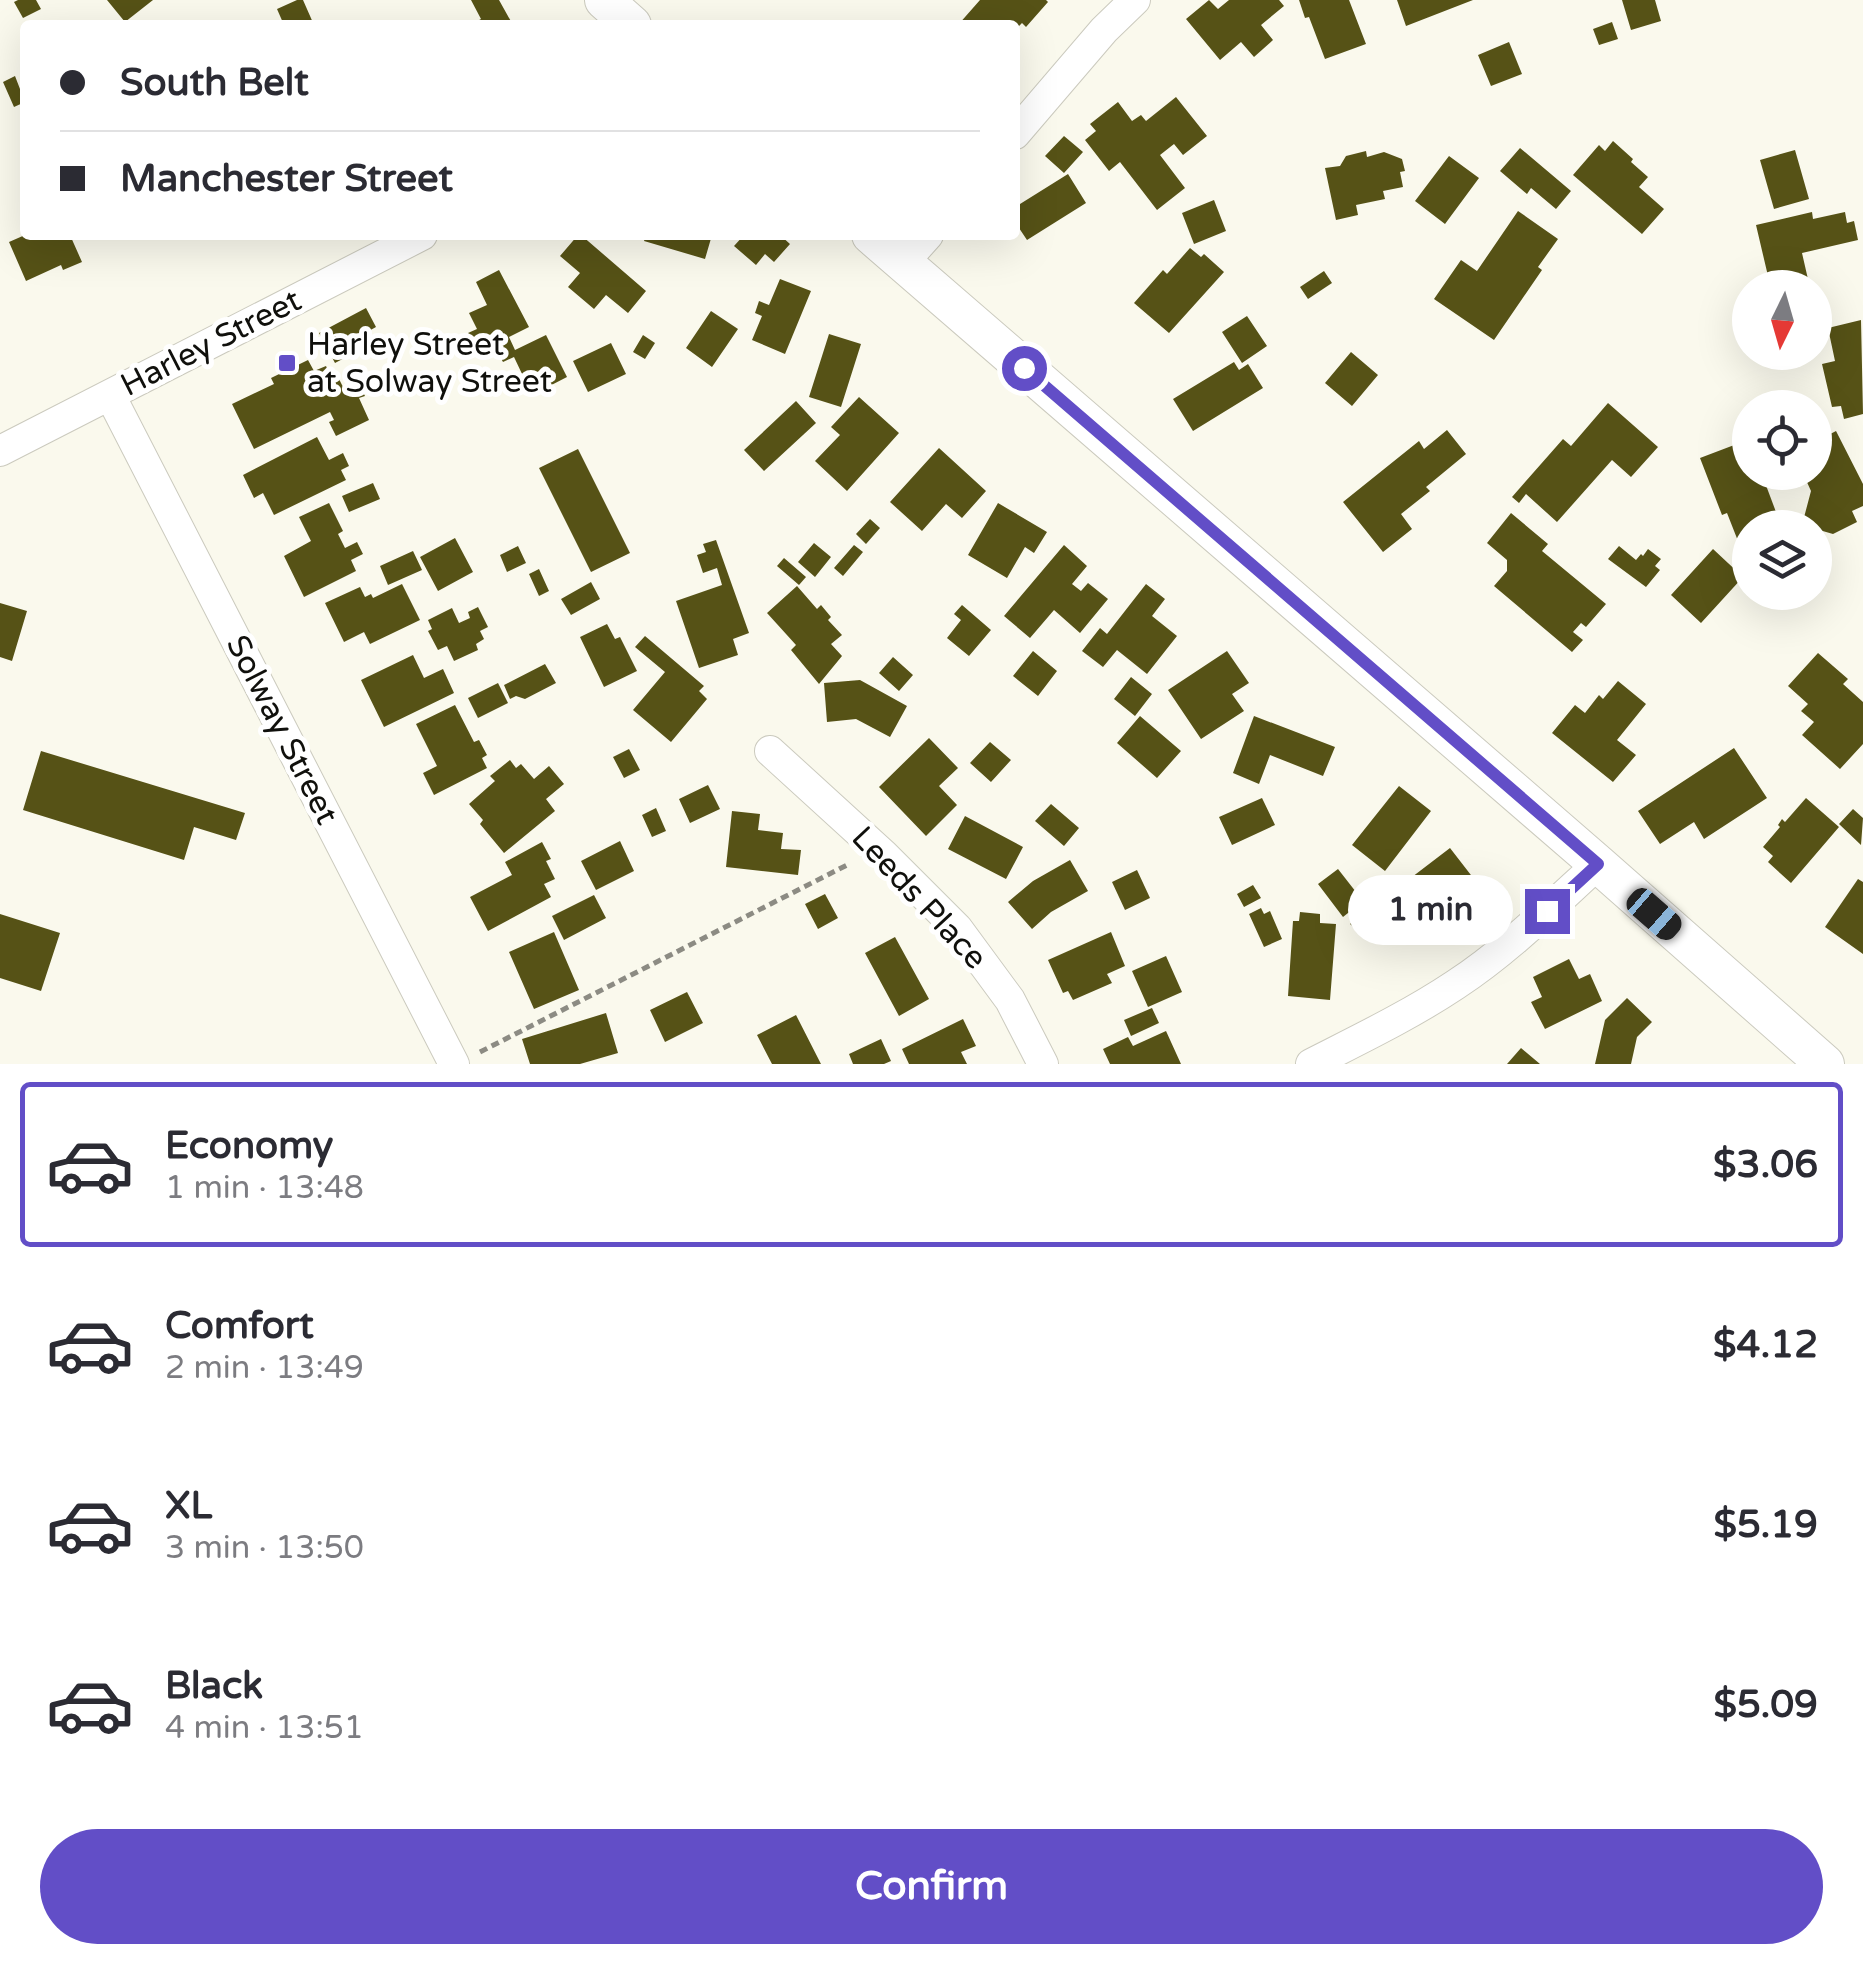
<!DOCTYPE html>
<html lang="en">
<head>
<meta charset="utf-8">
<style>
  body { margin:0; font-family:"Varela Round",sans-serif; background:#f2f2f3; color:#2b2b33; height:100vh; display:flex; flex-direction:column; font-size:38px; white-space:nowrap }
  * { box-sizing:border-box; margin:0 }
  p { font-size:32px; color:#7c7c81 }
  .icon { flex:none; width:55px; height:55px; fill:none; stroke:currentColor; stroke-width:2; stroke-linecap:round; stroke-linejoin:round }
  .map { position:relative; height:1064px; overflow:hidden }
  .details { display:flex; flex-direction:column; background:#fff; flex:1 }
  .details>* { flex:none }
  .banner { position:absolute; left:20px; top:20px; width:1000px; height:220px; border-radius:10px; box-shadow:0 10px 40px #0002; display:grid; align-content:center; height:220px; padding:0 40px; background:#fff }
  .needle { width:65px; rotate:185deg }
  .tools { position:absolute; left:1732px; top:270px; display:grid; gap:20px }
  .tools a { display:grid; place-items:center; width:100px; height:100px; border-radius:50%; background:#fff; box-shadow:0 10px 40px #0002; font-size:50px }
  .end { position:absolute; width:45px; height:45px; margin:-22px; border:12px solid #624ec7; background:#fff; box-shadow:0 0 0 5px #fff }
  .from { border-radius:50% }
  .bubble { position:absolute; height:70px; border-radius:35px; background:#fff; box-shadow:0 10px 40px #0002; font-size:32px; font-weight:700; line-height:70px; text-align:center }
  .car { position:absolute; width:30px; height:60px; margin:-30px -15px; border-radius:12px; box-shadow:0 0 8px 2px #0007; background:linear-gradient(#222 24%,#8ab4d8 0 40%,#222 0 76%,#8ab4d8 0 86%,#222 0) }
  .banner b { display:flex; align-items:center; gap:35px; height:95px; font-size:38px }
  .banner b+b { border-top:2px solid #e1e1e2 }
  .banner i { width:25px; height:25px; background:#2b2b33 }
  ul { padding:18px 0 0; list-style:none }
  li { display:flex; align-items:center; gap:30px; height:165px; margin:0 20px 15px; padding:0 20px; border:5px solid transparent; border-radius:10px }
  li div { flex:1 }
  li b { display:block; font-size:38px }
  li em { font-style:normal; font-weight:700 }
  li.selected { border-color:#624ec7 }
  li>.icon { width:90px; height:90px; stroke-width:1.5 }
  .cta { display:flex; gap:20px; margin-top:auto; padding:20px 40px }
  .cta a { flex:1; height:115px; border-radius:60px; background:#624ec7; color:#fff; font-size:40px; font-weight:700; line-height:115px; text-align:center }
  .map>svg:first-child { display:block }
  .building { fill:#565216 }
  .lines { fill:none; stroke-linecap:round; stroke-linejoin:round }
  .minor-casing { stroke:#cbcabe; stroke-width:32 }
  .tertiary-casing { stroke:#cbcabe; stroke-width:40 }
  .path { stroke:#8c8b83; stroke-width:5; stroke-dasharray:8 5; stroke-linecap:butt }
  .minor { stroke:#fff; stroke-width:30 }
  .tertiary { stroke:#fff; stroke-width:38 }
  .route { stroke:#624ec7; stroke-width:12 }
  .poi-dot { fill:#624ec7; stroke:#fff; stroke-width:4 }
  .labels { text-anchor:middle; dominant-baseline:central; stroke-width:10; stroke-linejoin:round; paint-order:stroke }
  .street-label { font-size:32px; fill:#10100c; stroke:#fff }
  .poi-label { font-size:32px; fill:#10100c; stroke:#fff; text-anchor:start }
</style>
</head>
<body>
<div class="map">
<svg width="1863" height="1064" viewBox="0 0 1863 1064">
  <rect width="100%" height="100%" fill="#faf9ed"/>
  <path class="building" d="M 18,0 L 36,0 L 41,9 L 23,18 L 14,2 Z
    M 107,0 L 153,0 L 125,22 Z
    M 297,0 L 303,0 L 314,25 L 284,25 L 277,9 Z
    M 471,0 L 499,0 L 513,25 L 470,25 L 481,19 Z
    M 980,0 L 1046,0 L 1048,2 L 1026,27 L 1022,23 L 1015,30 L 1015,25 L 958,25 Z
    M 1209,0 L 1218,9 L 1229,0 L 1279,0 L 1284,6 L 1261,25 L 1273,40 L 1254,57 L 1241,42 L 1220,60 L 1186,19 Z
    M 1299,0 L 1349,0 L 1366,44 L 1325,59 L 1309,17 L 1305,18 Z
    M 1397,0 L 1473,0 L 1406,26 Z
    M 1622,0 L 1655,0 L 1661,21 L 1631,30 Z
    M 1612,22 L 1618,39 L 1599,45 L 1593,29 Z
    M 1509,42 L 1522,74 L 1491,86 L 1478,55 Z
    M 15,76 L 25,102 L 14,107 L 3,82 Z
    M 1176,97 L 1207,136 L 1183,155 L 1174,144 L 1160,155 L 1185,188 L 1157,210 L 1120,162 L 1109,171 L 1085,140 L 1096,131 L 1090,124 L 1118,102 L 1132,121 L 1141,115 L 1146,121 Z
    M 1064,136 L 1083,152 L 1064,173 L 1045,156 Z
    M 1613,141 L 1633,159 L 1631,162 L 1648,177 L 1639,187 L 1664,209 L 1642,234 L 1573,175 L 1599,145 L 1605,151 Z
    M 1520,148 L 1571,191 L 1556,209 L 1531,188 L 1527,194 L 1500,171 Z
    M 1795,150 L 1809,199 L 1774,209 L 1760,160 Z
    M 1366,151 L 1367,157 L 1384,152 L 1402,159 L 1405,171 L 1400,172 L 1403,187 L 1383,191 L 1385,199 L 1356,205 L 1358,215 L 1336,220 L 1325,168 L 1340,166 L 1346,156 Z
    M 1449,156 L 1479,178 L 1445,224 L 1415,201 Z
    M 1068,174 L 1086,203 L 1027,240 L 1015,222 L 1015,207 Z
    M 1214,200 L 1226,231 L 1194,244 L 1182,213 Z
    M 1518,211 L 1558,239 L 1538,267 L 1542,270 L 1494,340 L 1434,299 L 1461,260 L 1477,271 Z
    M 1812,212 L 1813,219 L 1845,212 L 1847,223 L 1854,221 L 1858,240 L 1802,253 L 1810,288 L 1778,288 L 1775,274 L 1768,276 L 1756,225 Z
    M 25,235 L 70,235 L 82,262 L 63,270 L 61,265 L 26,281 L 9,242 Z
    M 578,235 L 581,235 L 646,291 L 628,313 L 606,295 L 594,309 L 568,287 L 580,273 L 560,256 Z
    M 646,235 L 712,235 L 705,259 L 644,241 Z
    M 744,235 L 780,235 L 790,244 L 774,262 L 765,254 L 756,265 L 734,246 Z
    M 1190,248 L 1201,257 L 1204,254 L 1224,272 L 1169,333 L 1134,303 L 1163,270 L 1167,274 Z
    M 499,270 L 529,327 L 509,337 L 515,350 L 546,335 L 567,377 L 532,395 L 514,357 L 503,362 L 493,344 L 477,352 L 468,333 L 477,329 L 469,313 L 487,305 L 476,282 Z
    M 1324,271 L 1332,283 L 1308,299 L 1300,287 Z
    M 780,279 L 811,291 L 785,354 L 752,340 L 762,316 L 755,313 L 759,301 L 769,305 Z
    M 366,308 L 376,327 L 367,332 L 373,343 L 335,363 L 319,333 Z
    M 711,311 L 738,329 L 712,367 L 686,348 Z
    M 1247,316 L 1267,346 L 1242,363 L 1222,332 Z
    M 1861,320 L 1863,414 L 1844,419 L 1841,406 L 1832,407 L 1822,364 L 1835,361 L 1828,328 Z
    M 829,334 L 861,344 L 841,407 L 809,397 Z
    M 643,335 L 655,343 L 645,359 L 633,352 Z
    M 611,343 L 626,374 L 588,392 L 573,361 Z
    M 1351,352 L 1378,375 L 1352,406 L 1325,383 Z
    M 308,360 L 314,371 L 326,366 L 330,375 L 335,371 L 346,393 L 360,386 L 365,396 L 359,398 L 369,420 L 336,436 L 329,422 L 334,420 L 330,412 L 254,449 L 232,404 L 274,384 L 271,378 Z
    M 1234,362 L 1239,370 L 1248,364 L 1263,388 L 1193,431 L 1173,399 Z
    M 859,397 L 899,433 L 847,491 L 815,461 L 840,435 L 831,427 Z
    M 796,401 L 816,423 L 764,471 L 744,450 Z
    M 1608,403 L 1658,447 L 1631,477 L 1612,460 L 1557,522 L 1526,494 L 1519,503 L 1512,497 L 1563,439 L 1571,446 Z
    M 1447,430 L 1466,454 L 1426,487 L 1430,491 L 1401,514 L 1412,529 L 1383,552 L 1343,502 L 1419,441 L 1424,449 Z
    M 1836,431 L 1863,484 L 1863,506 L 1852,511 L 1857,522 L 1833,534 L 1802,525 L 1811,491 L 1806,480 L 1816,475 L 1815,442 Z
    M 317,437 L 329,460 L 343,453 L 349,466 L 341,470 L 346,480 L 274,515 L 263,493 L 254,498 L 243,475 Z
    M 1750,439 L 1750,472 L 1761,472 L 1782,528 L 1750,528 L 1750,536 L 1738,541 L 1727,513 L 1722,515 L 1700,458 Z
    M 939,448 L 986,491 L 962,518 L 946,504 L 922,531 L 890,502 Z
    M 578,449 L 630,553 L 591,572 L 539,468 Z
    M 373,483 L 380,499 L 349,512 L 342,496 Z
    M 329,503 L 343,531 L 338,534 L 345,548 L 357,542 L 363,554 L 351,560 L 356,571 L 304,597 L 284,556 L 311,541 L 299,517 Z
    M 998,503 L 1047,532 L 1034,553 L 1025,547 L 1007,578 L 968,555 Z
    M 1511,513 L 1548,544 L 1542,551 L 1606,604 L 1586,627 L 1581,623 L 1573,632 L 1583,640 L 1572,652 L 1494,586 L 1507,571 L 1507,560 L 1487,543 Z
    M 870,519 L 880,528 L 866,544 L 856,534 Z
    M 455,538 L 473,572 L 438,591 L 420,557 Z
    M 716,540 L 749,633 L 733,639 L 738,655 L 699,668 L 676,601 L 722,585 L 717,568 L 703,573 L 697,555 L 706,552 L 703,544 Z
    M 814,543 L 831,557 L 815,577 L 798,562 Z
    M 854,545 L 863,552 L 843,576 L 834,568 Z
    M 1064,545 L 1087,566 L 1072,584 L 1081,591 L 1088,583 L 1108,599 L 1080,633 L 1054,610 L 1030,638 L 1004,616 Z
    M 518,546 L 526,563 L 507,572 L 500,555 Z
    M 1619,546 L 1636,560 L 1641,554 L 1643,556 L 1648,549 L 1661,559 L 1655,566 L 1660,570 L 1646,587 L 1608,559 Z
    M 1713,549 L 1743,577 L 1701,623 L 1671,595 Z
    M 413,551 L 422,570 L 388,585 L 380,566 Z
    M 784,558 L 806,577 L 799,585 L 777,566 Z
    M 539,569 L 549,591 L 539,596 L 529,574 Z
    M 591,582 L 600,599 L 571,615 L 561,599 Z
    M 402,584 L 420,620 L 370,644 L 364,632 L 344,642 L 325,603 L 360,587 L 365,597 L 371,594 L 373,598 Z
    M 1146,584 L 1165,599 L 1152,616 L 1177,636 L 1147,674 L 1117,650 L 1103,667 L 1082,651 L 1100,628 L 1107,634 Z
    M 797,586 L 817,609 L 821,605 L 831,617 L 828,620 L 842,635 L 831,644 L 842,656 L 819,684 L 791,650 L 796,645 L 767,613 Z
    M 0,603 L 27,611 L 12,661 L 0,657 Z
    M 962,605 L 991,630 L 969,656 L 947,638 L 961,620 L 954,614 Z
    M 478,607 L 488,627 L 480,631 L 484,639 L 476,644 L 478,650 L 454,661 L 447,646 L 438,650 L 428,631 L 432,629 L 428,620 L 452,608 L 459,623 L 470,618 L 468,612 Z
    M 607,624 L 615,639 L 620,637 L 637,671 L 604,687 L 580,637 Z
    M 645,636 L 704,686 L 699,691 L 707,699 L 671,742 L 633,710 L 665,672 L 635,647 Z
    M 1033,651 L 1057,671 L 1038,696 L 1013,676 Z
    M 1227,651 L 1249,683 L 1232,694 L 1244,711 L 1201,739 L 1168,690 Z
    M 1818,653 L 1848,679 L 1843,684 L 1863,702 L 1863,744 L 1840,769 L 1802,735 L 1814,722 L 1801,711 L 1808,704 L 1788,686 Z
    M 413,655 L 424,678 L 443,669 L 454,693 L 384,727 L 361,680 Z
    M 893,657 L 913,675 L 899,691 L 879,673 Z
    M 545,664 L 556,683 L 525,699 L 516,696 L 510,699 L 504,685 Z
    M 1131,677 L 1152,694 L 1135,716 L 1114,699 Z
    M 860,680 L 907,706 L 890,737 L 856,719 L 827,722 L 824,683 Z
    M 1618,681 L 1646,704 L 1617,740 L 1636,755 L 1613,782 L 1552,733 L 1575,705 L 1585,713 L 1599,695 L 1603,699 Z
    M 498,683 L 508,703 L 478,718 L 468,698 Z
    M 455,705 L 474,742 L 479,740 L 487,755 L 482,758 L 487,768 L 434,795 L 423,773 L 437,766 L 416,724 Z
    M 1140,716 L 1181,751 L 1157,778 L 1117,743 Z
    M 1254,716 L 1335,747 L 1323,776 L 1270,755 L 1259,784 L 1233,773 Z
    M 929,738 L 958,768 L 939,786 L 957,805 L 926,836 L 879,787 Z
    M 990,742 L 1011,760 L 991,782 L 970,763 Z
    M 1734,748 L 1767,798 L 1704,839 L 1694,822 L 1660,844 L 1638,811 Z
    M 629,749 L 640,770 L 624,778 L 613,757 Z
    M 41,751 L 245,813 L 236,840 L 194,827 L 184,860 L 23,810 Z
    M 510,760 L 516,768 L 521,764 L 534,779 L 549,766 L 564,784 L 546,799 L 555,811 L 504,853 L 480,824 L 483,820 L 469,804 L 495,781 L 490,776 Z
    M 708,785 L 720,809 L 690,823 L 679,799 Z
    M 1399,786 L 1431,811 L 1385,871 L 1352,845 Z
    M 1262,798 L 1275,825 L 1232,845 L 1219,817 Z
    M 1806,798 L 1839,827 L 1791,883 L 1768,862 L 1773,856 L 1763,847 L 1780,827 L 1778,825 L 1782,819 L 1785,822 Z
    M 1051,804 L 1079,828 L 1064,846 L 1035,821 Z
    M 656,808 L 666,831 L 652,837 L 642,815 Z
    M 1853,809 L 1863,818 L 1861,845 L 1839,824 Z
    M 732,811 L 760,814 L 758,830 L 783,833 L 781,849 L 801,850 L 798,875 L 726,867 Z
    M 965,816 L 1023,847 L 1006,879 L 948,849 Z
    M 620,841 L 634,871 L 596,890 L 581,861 Z
    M 542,842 L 551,859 L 546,861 L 555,879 L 544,884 L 551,897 L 488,931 L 470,897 L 512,875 L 505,862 Z
    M 1450,848 L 1474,879 L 1419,922 L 1395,890 Z
    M 1070,860 L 1088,891 L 1051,912 L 1032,929 L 1008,902 L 1033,881 Z
    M 1338,869 L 1363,901 L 1343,917 L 1318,884 Z
    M 1137,870 L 1150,898 L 1125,910 L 1112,882 Z
    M 1858,879 L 1863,882 L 1863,954 L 1825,927 Z
    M 1253,885 L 1261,898 L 1244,907 L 1237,894 Z
    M 825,894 L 838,918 L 818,929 L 805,904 Z
    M 594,895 L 606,918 L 564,940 L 552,916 Z
    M 1261,908 L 1264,914 L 1270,911 L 1282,939 L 1264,947 L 1249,914 Z
    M 1362,911 L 1382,928 L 1371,941 L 1350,924 Z
    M 1300,912 L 1320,914 L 1320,923 L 1336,924 L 1330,1000 L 1288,996 L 1293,921 L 1299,921 Z
    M 0,914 L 60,933 L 41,991 L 0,978 Z
    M 554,932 L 579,990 L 534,1009 L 509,952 Z
    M 1111,932 L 1125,966 L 1107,974 L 1112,983 L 1073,1000 L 1068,991 L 1063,993 L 1048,960 Z
    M 895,937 L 929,999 L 899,1016 L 865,953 Z
    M 1166,956 L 1182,992 L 1148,1007 L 1132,971 Z
    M 1569,959 L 1579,979 L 1590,974 L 1602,1001 L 1545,1029 L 1531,1002 L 1542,997 L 1533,977 Z
    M 687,992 L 703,1023 L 665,1042 L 650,1010 Z
    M 1627,998 L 1652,1022 L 1637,1037 L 1631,1064 L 1595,1064 L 1605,1020 Z
    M 1152,1008 L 1159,1023 L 1131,1036 L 1124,1020 Z
    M 606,1013 L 618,1053 L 580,1064 L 530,1064 L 522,1039 Z
    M 796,1015 L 821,1064 L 772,1064 L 757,1035 Z
    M 963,1019 L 976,1046 L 961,1052 L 967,1064 L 909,1064 L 902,1049 Z
    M 1166,1031 L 1181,1064 L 1110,1064 L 1103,1049 L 1128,1037 L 1133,1046 Z
    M 881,1039 L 891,1061 L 884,1064 L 853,1064 L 849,1054 Z
    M 1521,1048 L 1540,1064 L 1507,1064 Z"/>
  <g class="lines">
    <defs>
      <path id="minor" d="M 1015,134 L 1104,30 L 1135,0
        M 903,263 L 928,235
        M 110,395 L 454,1064
        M 0,451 L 422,235
        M 770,751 L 884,855 L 957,928 L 1010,1000 L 1043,1064
        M 1311,1064 C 1360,1039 1410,1015 1455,985 C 1507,951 1552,906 1598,864"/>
      <path id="tertiary" d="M 604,0 L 632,25
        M 871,235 L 1598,864 L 1825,1064"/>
    </defs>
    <use href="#minor" class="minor-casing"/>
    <use href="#tertiary" class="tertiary-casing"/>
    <path class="path" d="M 480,1052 L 849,864"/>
    <use href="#minor" class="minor"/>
    <use href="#tertiary" class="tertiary"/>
  </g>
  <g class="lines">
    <path class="route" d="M 1024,368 L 1598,864 L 1547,911"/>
  </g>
  <rect class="poi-dot" x="277" y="353" width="20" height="20" rx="5"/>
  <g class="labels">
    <g class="street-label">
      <text transform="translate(211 343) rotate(-27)">Harley Street</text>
      <text transform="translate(282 730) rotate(63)">Solway Street</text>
      <text transform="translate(919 898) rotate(47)">Leeds Place</text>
    </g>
    <g class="poi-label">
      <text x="307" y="345">Harley Street<tspan x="307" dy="37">at Solway Street</tspan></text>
    </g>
  </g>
</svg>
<div class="tools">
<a><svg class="needle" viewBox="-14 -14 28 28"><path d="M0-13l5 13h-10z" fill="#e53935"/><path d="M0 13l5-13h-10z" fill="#7c7c81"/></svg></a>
<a><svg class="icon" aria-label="locate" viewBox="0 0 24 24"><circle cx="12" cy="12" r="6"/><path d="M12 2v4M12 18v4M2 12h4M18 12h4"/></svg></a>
<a><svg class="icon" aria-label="layers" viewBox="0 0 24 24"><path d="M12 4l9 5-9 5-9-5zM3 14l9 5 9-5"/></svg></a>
</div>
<i class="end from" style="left:1024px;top:368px"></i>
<i class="end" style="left:1547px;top:911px"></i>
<div class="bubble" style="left:1348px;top:875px;width:165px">1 min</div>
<i class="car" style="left:1654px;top:914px;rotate:131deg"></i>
<div class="banner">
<b><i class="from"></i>South Belt</b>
<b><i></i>Manchester Street</b>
</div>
</div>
<section class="details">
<ul>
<li class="selected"><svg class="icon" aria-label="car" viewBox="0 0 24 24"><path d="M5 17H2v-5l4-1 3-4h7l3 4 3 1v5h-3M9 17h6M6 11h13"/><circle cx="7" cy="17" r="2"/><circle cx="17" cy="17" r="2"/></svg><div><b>Economy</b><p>1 min · 13:48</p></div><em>$3.06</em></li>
<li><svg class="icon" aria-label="car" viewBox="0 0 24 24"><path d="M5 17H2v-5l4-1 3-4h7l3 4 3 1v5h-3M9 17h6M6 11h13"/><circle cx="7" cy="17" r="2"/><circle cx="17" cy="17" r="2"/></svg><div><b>Comfort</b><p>2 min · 13:49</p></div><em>$4.12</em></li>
<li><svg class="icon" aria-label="car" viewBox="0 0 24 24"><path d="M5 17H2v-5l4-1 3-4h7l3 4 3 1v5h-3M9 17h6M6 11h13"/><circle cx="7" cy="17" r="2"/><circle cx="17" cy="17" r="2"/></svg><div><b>XL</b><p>3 min · 13:50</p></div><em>$5.19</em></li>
<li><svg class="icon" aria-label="car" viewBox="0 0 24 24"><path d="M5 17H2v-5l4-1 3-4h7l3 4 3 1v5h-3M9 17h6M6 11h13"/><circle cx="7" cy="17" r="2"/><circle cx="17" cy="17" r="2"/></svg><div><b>Black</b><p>4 min · 13:51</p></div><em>$5.09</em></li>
</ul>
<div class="cta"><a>Confirm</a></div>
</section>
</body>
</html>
